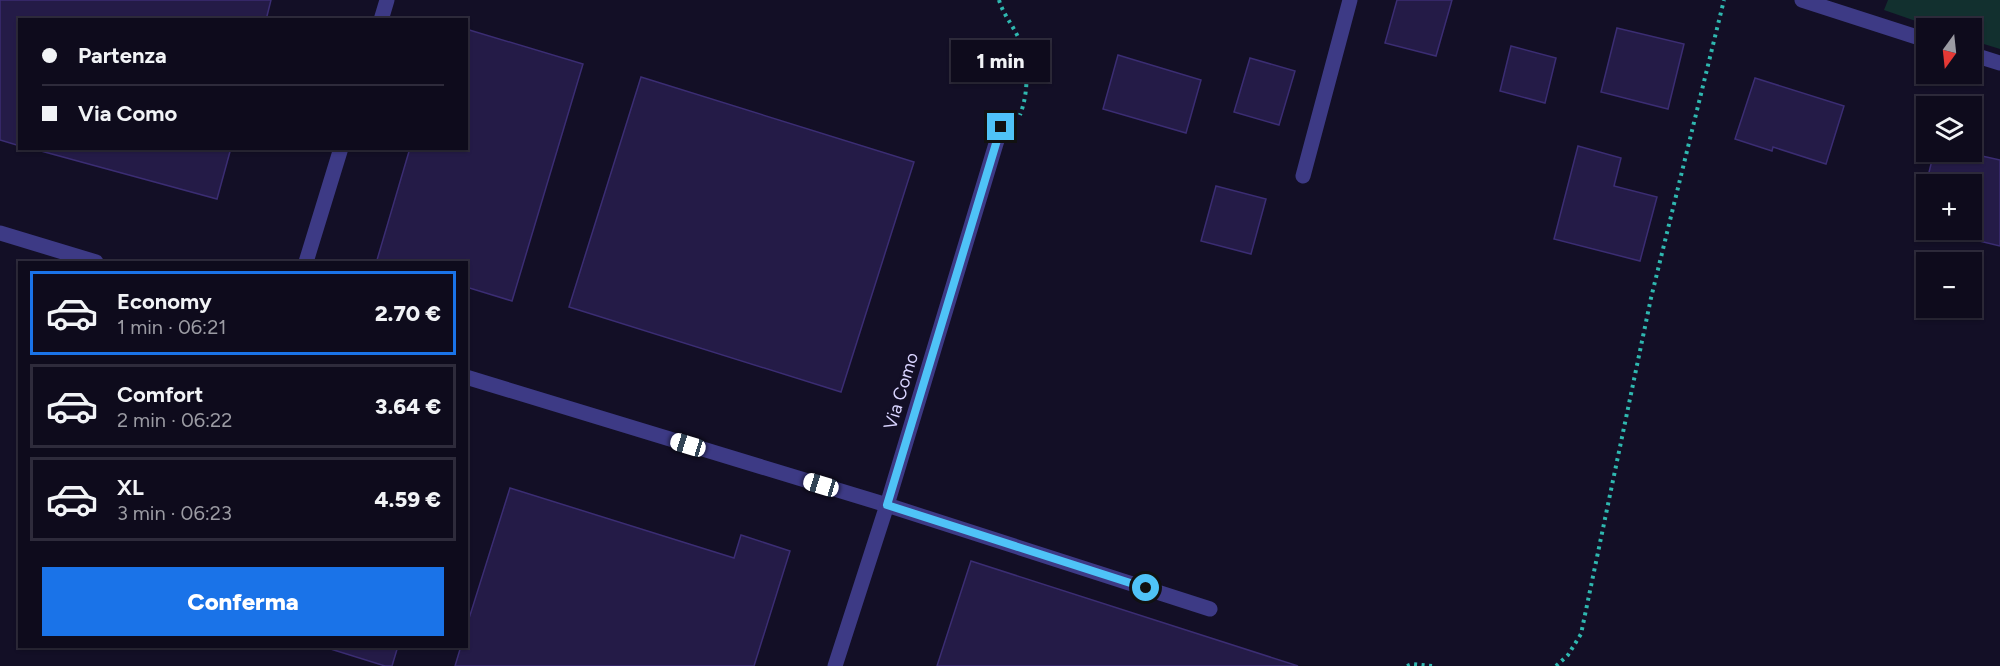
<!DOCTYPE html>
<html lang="it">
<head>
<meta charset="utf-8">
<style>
  body { margin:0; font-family:Figtree,sans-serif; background:#1c1929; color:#f1f3f6; height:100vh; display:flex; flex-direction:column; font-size:22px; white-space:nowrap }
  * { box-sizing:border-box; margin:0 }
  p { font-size:20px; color:#9b9ba3 }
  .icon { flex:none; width:33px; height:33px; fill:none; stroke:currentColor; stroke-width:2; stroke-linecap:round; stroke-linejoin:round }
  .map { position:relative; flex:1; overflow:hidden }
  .drawer { position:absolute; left:18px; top:261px; width:450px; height:387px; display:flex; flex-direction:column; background:#0e0b1c; border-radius:0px; box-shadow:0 2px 4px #0004,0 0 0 2px #2e2b3b }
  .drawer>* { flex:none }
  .top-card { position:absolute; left:18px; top:18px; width:450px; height:132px; border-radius:0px; box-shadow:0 2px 4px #0004,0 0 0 2px #2e2b3b; display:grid; align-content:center; height:132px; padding:0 24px; background:#0e0b1c }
  .needle { width:39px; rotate:195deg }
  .fabs { position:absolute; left:1916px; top:18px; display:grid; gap:12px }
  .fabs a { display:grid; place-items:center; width:66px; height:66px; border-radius:0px; background:#0e0b1c; box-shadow:0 2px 4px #0004,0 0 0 2px #2e2b3b; font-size:30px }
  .end { position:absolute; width:27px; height:27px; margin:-14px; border:8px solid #4fc3f7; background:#111; box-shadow:0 0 0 3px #111 }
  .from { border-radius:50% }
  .bubble { position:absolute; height:42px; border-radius:0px; background:#0e0b1c; box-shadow:0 2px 4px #0004,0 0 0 2px #2e2b3b; font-size:20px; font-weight:800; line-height:42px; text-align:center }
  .car { position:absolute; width:18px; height:36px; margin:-18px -9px; border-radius:8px; box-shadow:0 0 4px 2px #0007; background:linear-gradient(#fff 24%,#345 0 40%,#fff 0 76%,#345 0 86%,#fff 0) }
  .top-card b { display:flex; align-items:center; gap:21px; height:57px; font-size:22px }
  .top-card b+b { border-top:2px solid #2e2b3b }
  .top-card i { width:15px; height:15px; background:#f1f3f6 }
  ul { padding:10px 0 0; list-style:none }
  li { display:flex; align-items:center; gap:18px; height:84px; margin:0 12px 9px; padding:0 12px; border:3px solid #2e2b3b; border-radius:0px }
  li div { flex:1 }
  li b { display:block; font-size:22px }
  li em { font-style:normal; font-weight:800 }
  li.active { border-color:#1a73e8 }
  li>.icon { width:54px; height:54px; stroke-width:1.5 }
  .action { display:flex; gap:12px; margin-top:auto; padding:12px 24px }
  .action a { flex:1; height:69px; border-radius:0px; background:#1a73e8; color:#fff; font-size:24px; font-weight:800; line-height:69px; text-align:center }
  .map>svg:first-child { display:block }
  .green { fill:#12302f }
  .building { fill:#241b47; stroke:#3b2d73; stroke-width:1.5 }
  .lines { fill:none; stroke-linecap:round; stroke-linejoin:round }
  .path { stroke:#2fb8b0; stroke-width:4; stroke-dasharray:3 4.5; stroke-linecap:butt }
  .service { stroke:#3d3a85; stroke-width:15 }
  .minor { stroke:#3d3a85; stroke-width:15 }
  .route { stroke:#4fc3f7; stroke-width:8 }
  .labels { text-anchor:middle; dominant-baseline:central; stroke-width:6; stroke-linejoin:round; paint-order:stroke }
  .street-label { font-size:18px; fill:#d9d4ff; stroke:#130f26 }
</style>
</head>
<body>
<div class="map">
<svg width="2000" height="666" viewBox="0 0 2000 666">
  <rect width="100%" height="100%" fill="#130f26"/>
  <path class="green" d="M 1888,0 L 2000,0 L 2000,49 L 1971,40 L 1971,28 L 1936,28 L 1884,10 Z"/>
  <path class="building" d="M 0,0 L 271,0 L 266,20 L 20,20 L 20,146 L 0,140 Z
    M 1397,0 L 1452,0 L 1436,56 L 1385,43 Z
    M 1617,28 L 1684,44 L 1668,109 L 1601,92 Z
    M 466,29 L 583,64 L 512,301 L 466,287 L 466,262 L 384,262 L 377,260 L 410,148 L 466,148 Z
    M 1511,46 L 1556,58 L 1545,103 L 1500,91 Z
    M 1118,55 L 1201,80 L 1186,133 L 1103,109 Z
    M 1250,58 L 1295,71 L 1279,125 L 1234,112 Z
    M 641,77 L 914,162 L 841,392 L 569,307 Z
    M 1755,78 L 1844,106 L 1826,164 L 1773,147 L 1772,151 L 1735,139 Z
    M 1578,146 L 1621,158 L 1614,186 L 1657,197 L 1640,261 L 1554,239 Z
    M 30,148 L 231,148 L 217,199 Z
    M 1934,152 L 1964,152 L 2000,160 L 2000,246 L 1975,240 L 1979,223 L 1971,221 L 1971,184 L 1926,184 L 1926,228 L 1916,225 Z
    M 1216,186 L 1266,199 L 1251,254 L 1201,241 Z
    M 510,488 L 734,558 L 741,535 L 790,551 L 754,666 L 455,666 L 461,646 L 466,646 L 466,628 Z
    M 971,561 L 1298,666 L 937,666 Z
    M 321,646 L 398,646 L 392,666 L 385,666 Z"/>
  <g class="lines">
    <path class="path" d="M 999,0 C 1003,14 1012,24 1018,37 C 1029,60 1029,92 1020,115
      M 1407,666 L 1412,664 L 1432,666
      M 1556,666 L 1568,655 L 1581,634 L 1651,298 L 1724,0"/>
    <path class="service" d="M 381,20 L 387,0
      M 1303,176 L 1350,0
      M 0,233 L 96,262
      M 306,262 L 341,148
      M 466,377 L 887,505 L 1210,609"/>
    <path class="minor" d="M 1802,0 L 1926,40
      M 1971,54 L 2000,63
      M 835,666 L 887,505 L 1001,127"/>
  </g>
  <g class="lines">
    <path class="route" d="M 1001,127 L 887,505 L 1146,588"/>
  </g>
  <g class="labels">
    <g class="street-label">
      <text transform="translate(901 391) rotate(-73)">Via Como</text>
    </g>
  </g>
</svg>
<div class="fabs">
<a><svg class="needle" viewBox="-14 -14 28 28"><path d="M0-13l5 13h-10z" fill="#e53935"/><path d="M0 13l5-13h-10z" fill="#9b9ba3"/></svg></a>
<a><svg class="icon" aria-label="layers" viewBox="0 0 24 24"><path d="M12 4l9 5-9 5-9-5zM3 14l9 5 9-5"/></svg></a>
<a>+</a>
<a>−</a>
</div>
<i class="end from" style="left:1146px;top:588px"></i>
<i class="end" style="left:1001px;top:127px"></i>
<div class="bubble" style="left:951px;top:40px;width:99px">1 min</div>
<i class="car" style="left:688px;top:445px;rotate:287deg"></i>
<i class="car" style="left:821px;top:485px;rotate:287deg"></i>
<div class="top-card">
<b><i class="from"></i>Partenza</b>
<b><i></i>Via Como</b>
</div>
<section class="drawer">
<ul>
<li class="active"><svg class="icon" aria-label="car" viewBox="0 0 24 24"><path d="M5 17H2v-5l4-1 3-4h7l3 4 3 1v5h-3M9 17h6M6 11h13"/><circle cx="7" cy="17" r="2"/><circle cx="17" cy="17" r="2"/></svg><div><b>Economy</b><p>1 min · 06:21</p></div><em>2.70 €</em></li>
<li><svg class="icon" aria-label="car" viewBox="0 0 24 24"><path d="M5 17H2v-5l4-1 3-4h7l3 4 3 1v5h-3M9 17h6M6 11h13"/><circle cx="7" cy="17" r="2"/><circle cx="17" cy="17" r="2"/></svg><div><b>Comfort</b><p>2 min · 06:22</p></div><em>3.64 €</em></li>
<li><svg class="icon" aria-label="car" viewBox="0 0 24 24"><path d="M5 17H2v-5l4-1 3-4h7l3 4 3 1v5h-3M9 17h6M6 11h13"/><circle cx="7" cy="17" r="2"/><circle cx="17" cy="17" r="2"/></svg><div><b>XL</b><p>3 min · 06:23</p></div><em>4.59 €</em></li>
</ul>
<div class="action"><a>Conferma</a></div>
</section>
</div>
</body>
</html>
